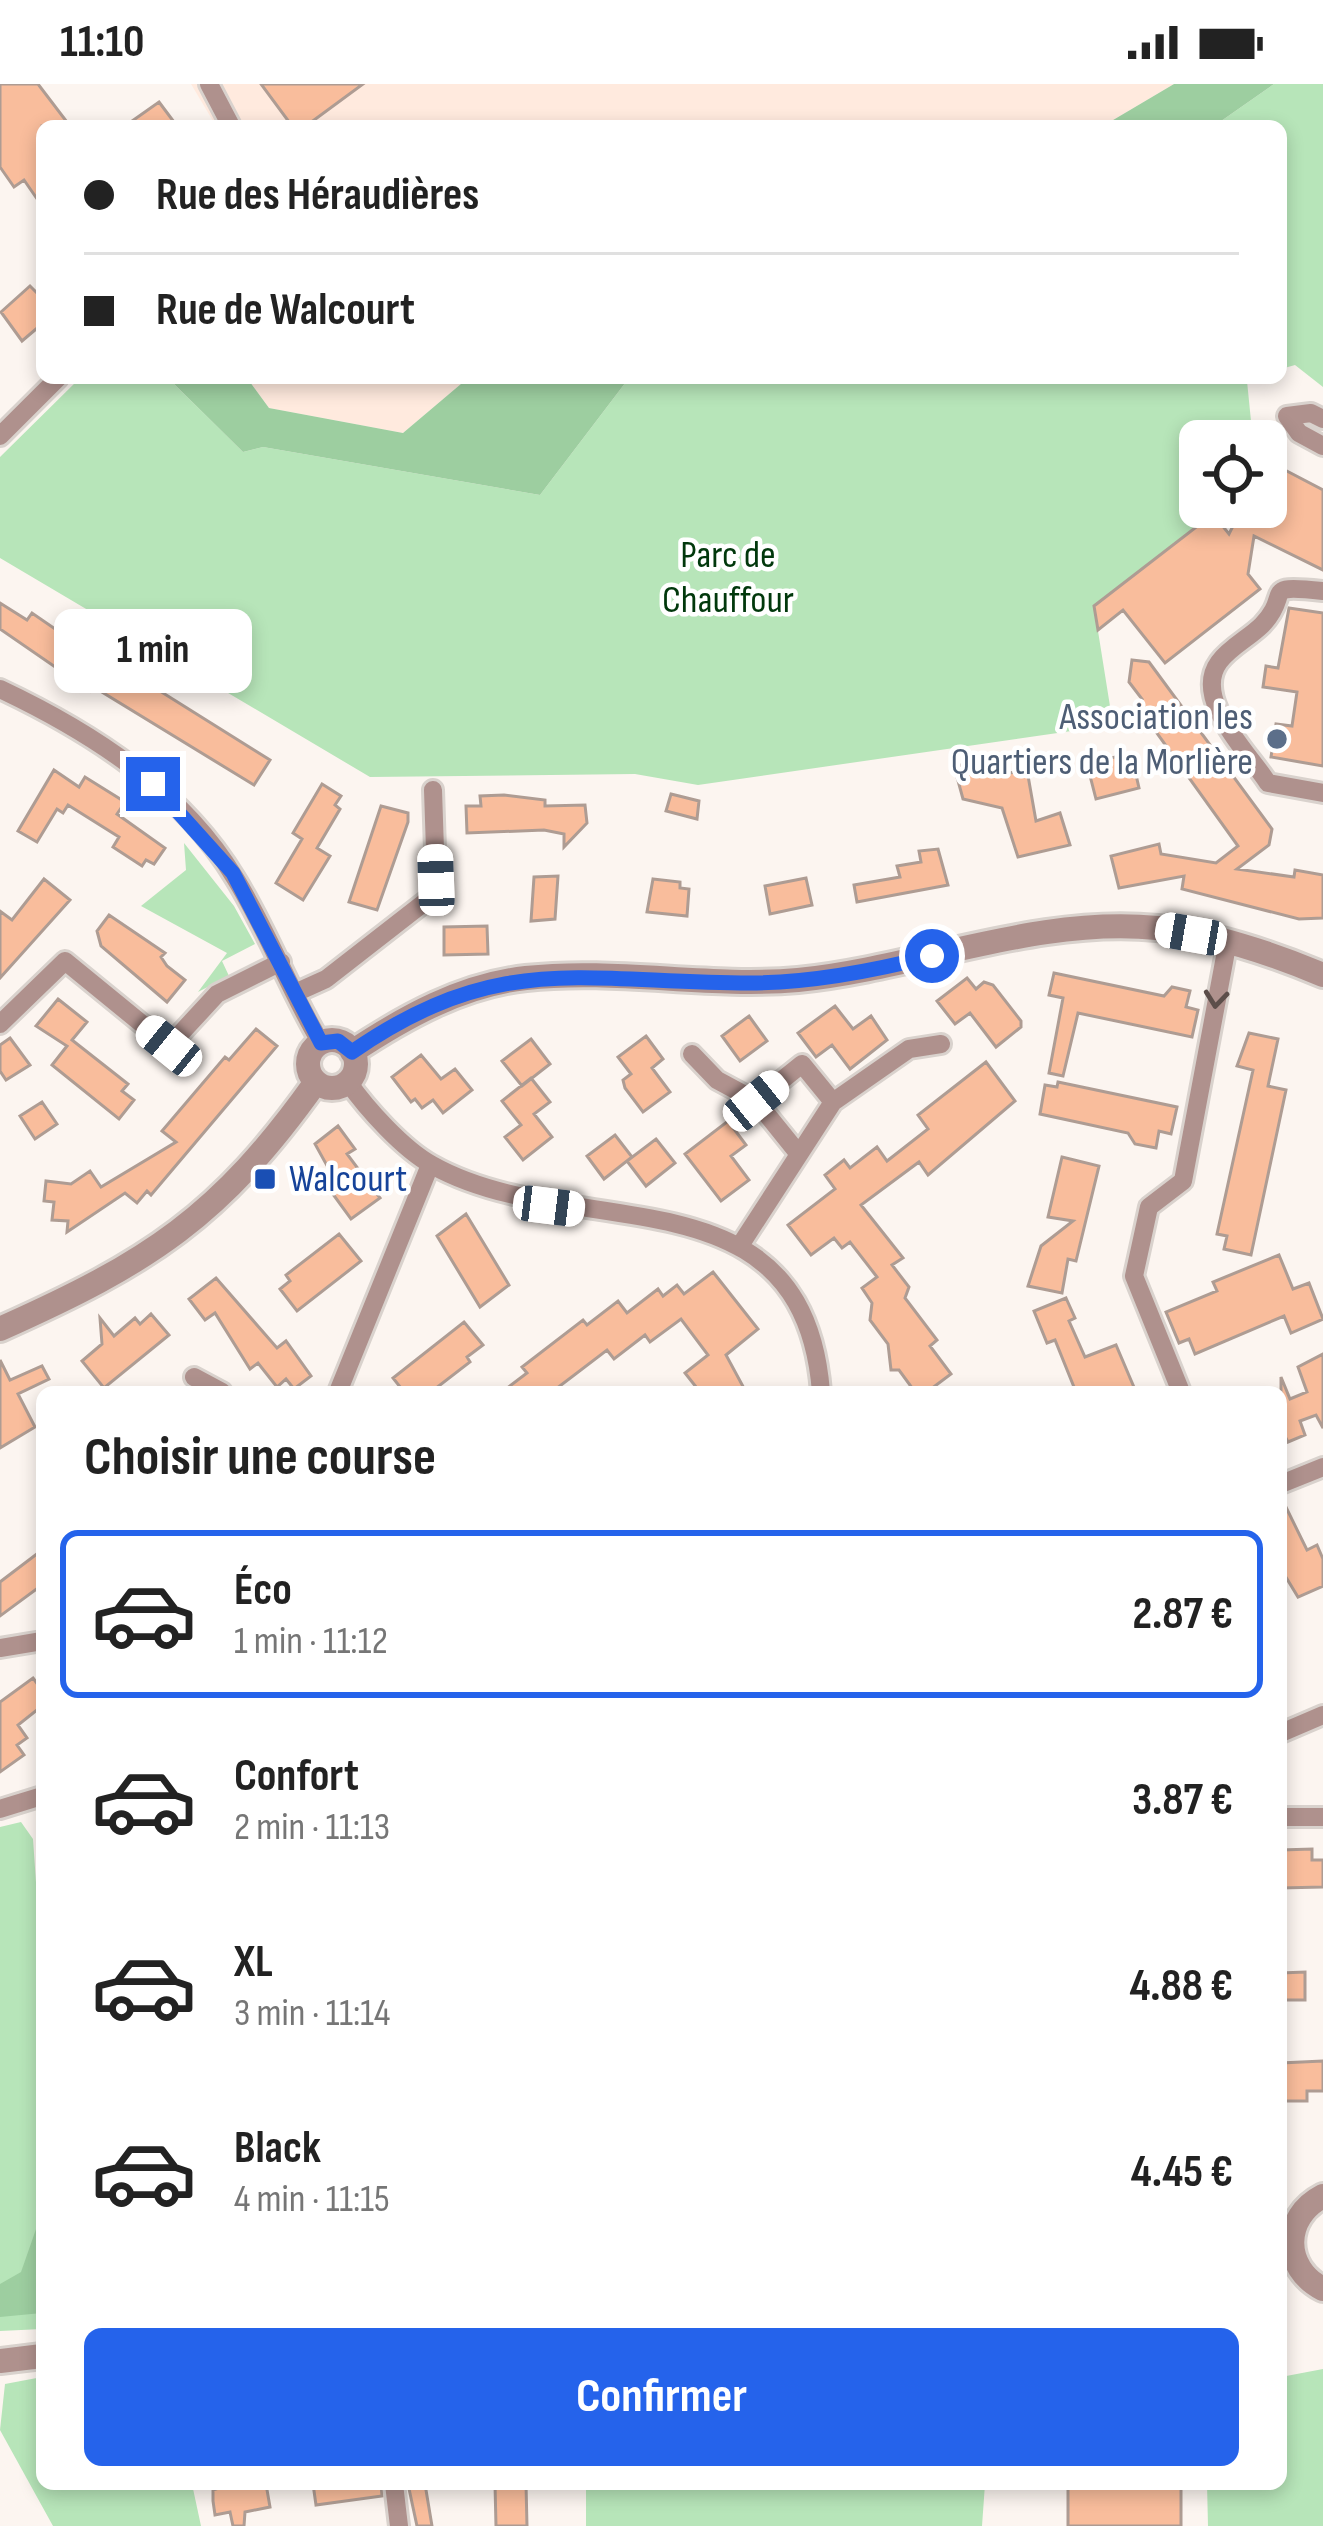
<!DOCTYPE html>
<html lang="fr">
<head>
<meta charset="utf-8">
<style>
  body { margin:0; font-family:"Sofia Sans Condensed",sans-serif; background:#f6f6f6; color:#222; height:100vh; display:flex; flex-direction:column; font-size:45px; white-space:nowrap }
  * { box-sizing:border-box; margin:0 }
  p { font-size:39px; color:#767676 }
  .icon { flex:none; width:66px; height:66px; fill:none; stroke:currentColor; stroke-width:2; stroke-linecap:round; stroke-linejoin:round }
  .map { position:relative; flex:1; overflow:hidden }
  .panel { position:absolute; left:36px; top:1302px; width:1251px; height:1104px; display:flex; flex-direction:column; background:#fff; border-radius:18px; box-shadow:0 6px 18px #0003 }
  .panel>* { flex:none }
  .guide { position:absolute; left:36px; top:36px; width:1251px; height:264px; border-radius:18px; box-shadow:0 6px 18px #0003; display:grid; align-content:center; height:264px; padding:0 48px; background:#fff }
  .controls { position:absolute; left:1179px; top:336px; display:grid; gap:24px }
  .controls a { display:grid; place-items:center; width:108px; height:108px; border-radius:18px; background:#fff; box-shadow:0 6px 18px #0003; font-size:60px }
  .end { position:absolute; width:54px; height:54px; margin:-27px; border:15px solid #2563eb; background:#fff; box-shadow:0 0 0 6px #fff }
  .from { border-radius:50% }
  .bubble { position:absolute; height:84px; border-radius:18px; background:#fff; box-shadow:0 6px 18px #0003; font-size:39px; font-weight:700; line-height:84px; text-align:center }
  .car { position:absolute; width:36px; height:72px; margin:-36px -18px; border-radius:15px; box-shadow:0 0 9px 3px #0007; background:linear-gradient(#fff 24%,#345 0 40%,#fff 0 76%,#345 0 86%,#fff 0) }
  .guide b { display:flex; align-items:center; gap:42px; height:114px; font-size:45px }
  .guide b+b { border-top:3px solid #e0e0e0 }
  .guide i { width:30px; height:30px; background:#222 }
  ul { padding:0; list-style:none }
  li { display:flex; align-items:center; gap:36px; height:168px; margin:0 24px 18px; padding:0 24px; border:6px solid transparent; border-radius:18px }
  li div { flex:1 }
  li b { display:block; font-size:45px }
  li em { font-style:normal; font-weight:700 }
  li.on { border-color:#2563eb }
  li>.icon { width:108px; height:108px; stroke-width:1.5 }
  h2 { padding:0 48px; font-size:54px; line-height:144px }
  .button { display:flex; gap:24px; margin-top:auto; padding:24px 48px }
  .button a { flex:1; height:138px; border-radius:18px; background:#2563eb; color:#fff; font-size:48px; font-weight:700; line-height:138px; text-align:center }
  .status { display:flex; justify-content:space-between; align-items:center; height:84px; padding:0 60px; background:#fff; direction:ltr }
  .status svg { height:33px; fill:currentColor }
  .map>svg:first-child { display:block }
  .built { fill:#ffeade }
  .green { fill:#b7e5b9 }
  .forest { fill:#9dcea0 }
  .building { fill:#f9bd9c; stroke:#ae9c93; stroke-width:3 }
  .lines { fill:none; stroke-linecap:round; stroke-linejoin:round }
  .minor-casing { stroke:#d9d2cd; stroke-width:24 }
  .tertiary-casing { stroke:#d9d2cd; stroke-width:30 }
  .minor { stroke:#af918d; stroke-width:18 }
  .tertiary { stroke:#af918d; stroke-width:24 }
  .oneway { stroke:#5c4e4a }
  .route { stroke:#2563eb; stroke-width:15 }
  .service-dot { fill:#5c6f8a; stroke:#fff; stroke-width:4.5 }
  .transit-dot { fill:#1a4fb4; stroke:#fff; stroke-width:4.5 }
  .labels { text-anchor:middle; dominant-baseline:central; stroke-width:9; stroke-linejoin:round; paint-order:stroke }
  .park-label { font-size:39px; fill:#01380c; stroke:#fff }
  .service-label { font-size:39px; fill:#4e5e75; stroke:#fff; text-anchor:end }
  .transit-label { font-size:39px; fill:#164399; stroke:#fff; text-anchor:start }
</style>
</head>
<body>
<div class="status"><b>11:10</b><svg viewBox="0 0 49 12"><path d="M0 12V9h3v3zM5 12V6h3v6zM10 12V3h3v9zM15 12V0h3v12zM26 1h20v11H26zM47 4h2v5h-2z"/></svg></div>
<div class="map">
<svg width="1323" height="2442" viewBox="0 0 1323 2442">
  <rect width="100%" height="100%" fill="#fcf5f0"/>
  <path class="built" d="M 191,0 L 1174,0 L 1103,42 L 216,42 Z
    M 247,294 L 468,294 L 403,349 L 269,324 Z"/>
  <path class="green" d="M 1274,0 L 1323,0 L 1323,303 L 1295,281 L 1281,285 L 1281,42 L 1214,42 Z
    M 80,294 L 168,294 L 243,368 L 263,363 L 540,411 L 629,294 L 1254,294 L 1247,297 L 1253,357 L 1200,357 L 1200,423 L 1221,423 L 1094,522 L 1113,641 L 698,701 L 635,690 L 370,693 L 0,474 L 0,373 Z
    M 184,759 L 234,822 L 255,860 L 222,877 L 229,892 L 198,908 L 227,869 L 141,822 L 186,786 Z
    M 21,1738 L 33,1755 L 42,1885 L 42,2245 L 0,2247 L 0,1743 Z
    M 1323,2285 L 1323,2442 L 1208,2442 L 1207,2400 L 1281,2400 L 1281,2293 Z
    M 42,2293 L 42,2400 L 192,2400 L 201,2442 L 53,2442 L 0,2346 L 5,2300 Z
    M 586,2400 L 985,2400 L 982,2442 L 586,2442 Z"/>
  <path class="forest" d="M 1174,0 L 1274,0 L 1214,42 L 1103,42 Z
    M 168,294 L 247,294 L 269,324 L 403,349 L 468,294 L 629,294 L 540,411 L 263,363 L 243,368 Z
    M 42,2128 L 42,2229 L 0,2233 L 0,2200 L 21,2188 Z"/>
  <path class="building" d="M 0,0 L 38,0 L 70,42 L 42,42 L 42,122 L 24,96 L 14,103 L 0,83 Z
    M 261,0 L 363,0 L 306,42 L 292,42 Z
    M 159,18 L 177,42 L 125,42 Z
    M 30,202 L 42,214 L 42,240 L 22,257 L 1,228 Z
    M 1283,385 L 1323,406 L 1323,486 L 1254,452 L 1248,490 L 1260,505 L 1165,579 L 1123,526 L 1098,546 L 1094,522 L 1213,430 L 1229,450 L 1242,424 L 1266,436 L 1266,398 Z
    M 0,519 L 27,536 L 32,529 L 132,598 L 136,592 L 270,676 L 254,701 L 92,602 L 90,607 L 0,545 Z
    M 1289,524 L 1323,529 L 1323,682 L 1271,673 L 1276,640 L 1292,642 L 1297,608 L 1263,603 L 1266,582 L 1278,584 Z
    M 1132,576 L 1149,578 L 1272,745 L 1269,761 L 1237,785 L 1294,793 L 1295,786 L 1323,791 L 1323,834 L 1299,835 L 1182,805 L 1184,792 L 1119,804 L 1111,772 L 1159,760 L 1161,770 L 1216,779 L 1238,762 L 1136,620 L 1142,615 L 1129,598 Z
    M 1131,669 L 1139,704 L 1096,715 L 1087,680 Z
    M 1001,675 L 1004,690 L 1027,686 L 1036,737 L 1060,729 L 1070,761 L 1018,773 L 1002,724 L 963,715 L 954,682 Z
    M 54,686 L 79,703 L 85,693 L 125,718 L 117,730 L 165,764 L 154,780 L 146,776 L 142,782 L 113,763 L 119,753 L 68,721 L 63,729 L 57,725 L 37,758 L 18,747 Z
    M 322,700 L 341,712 L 335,721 L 340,725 L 317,764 L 330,772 L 303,816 L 276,799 L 302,755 L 293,749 Z
    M 671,710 L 699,717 L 697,735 L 666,727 Z
    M 504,711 L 545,716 L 545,722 L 585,721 L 587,739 L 564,763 L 564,750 L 544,746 L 467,749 L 466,722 L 481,722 L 480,712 Z
    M 381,722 L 408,729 L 408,738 L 377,826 L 349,818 Z
    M 938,765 L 948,801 L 857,818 L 854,801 L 900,793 L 897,782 L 921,778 L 919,767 Z
    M 558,792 L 555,835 L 531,837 L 534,793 Z
    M 806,794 L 812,821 L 770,830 L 765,802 Z
    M 44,795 L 70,816 L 0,894 L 0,827 L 12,836 Z
    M 653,795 L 680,798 L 680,804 L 689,805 L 687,832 L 647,828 Z
    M 109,831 L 165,869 L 161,873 L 167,882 L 185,896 L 167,918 L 101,862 L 97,847 Z
    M 487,842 L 488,870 L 444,871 L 444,843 Z
    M 1054,889 L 1164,912 L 1172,903 L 1190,907 L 1186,923 L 1198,926 L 1192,953 L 1078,929 L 1063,992 L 1049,989 L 1063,914 L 1049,911 Z
    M 967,894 L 976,905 L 984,898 L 993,901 L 1021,937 L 1021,943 L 996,963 L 970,929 L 955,940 L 937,917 Z
    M 58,915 L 87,938 L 72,956 L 128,1000 L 122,1007 L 134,1016 L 119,1035 L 52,981 L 67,962 L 36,942 Z
    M 835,922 L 853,945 L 871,932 L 887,956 L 850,985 L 832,961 L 816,973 L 798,949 Z
    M 749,932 L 767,957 L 740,977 L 722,952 Z
    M 256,945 L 277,962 L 151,1111 L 147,1107 L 137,1119 L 125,1109 L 67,1148 L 68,1137 L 52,1136 L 54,1118 L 44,1117 L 46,1097 L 71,1100 L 90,1087 L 101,1103 L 176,1058 L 162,1047 L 225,973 L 229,976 Z
    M 1249,949 L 1278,955 L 1268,1002 L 1286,1006 L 1251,1171 L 1224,1165 L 1227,1152 L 1217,1150 L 1253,986 L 1237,982 Z
    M 646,952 L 663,975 L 652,984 L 670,1008 L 643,1028 L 625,1004 L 623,996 L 631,990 L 618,973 Z
    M 10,954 L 30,981 L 6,996 L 0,987 L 0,961 Z
    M 531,955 L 550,980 L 522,1002 L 502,977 Z
    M 421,971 L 441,995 L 455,985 L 472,1006 L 443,1029 L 433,1016 L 422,1024 L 415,1015 L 411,1018 L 392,993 Z
    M 986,978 L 1015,1017 L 928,1091 L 919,1078 L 861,1121 L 903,1174 L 892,1181 L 909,1203 L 905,1214 L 937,1256 L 930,1262 L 951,1290 L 927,1308 L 915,1308 L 899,1286 L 891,1286 L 888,1260 L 870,1236 L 872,1219 L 862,1204 L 877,1193 L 850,1158 L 842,1164 L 834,1154 L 811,1171 L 788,1141 L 835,1105 L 825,1091 L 844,1076 L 850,1084 L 877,1063 L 887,1077 L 928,1045 L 918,1031 Z
    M 531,994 L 550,1018 L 534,1030 L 552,1053 L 523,1076 L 505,1053 L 521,1041 L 502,1017 Z
    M 1058,998 L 1177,1023 L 1171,1050 L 1159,1047 L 1156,1064 L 1135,1060 L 1128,1049 L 1040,1030 L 1045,1001 L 1057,1003 Z
    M 42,1018 L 57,1040 L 35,1055 L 20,1032 Z
    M 728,1037 L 746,1061 L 731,1072 L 749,1096 L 721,1117 L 685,1070 Z
    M 338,1042 L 355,1065 L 347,1070 L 380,1114 L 351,1135 L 327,1102 L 335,1096 L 315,1060 Z
    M 615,1051 L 632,1073 L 604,1095 L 587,1072 Z
    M 656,1055 L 675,1079 L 646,1102 L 627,1077 Z
    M 1062,1073 L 1099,1082 L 1076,1177 L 1068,1175 L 1062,1209 L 1028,1202 L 1041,1162 L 1073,1137 L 1048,1133 Z
    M 466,1130 L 509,1201 L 480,1223 L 437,1152 Z
    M 339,1150 L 361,1177 L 297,1227 L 280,1205 L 290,1197 L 286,1191 Z
    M 1279,1171 L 1293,1205 L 1309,1199 L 1323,1235 L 1291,1249 L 1284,1232 L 1195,1270 L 1189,1255 L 1179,1259 L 1166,1228 L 1217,1207 L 1213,1198 Z
    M 713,1188 L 758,1245 L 726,1271 L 746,1308 L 700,1308 L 685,1289 L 708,1271 L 681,1235 L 650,1258 L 645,1251 L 614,1275 L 607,1266 L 552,1308 L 502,1308 L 527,1289 L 522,1283 L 583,1236 L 587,1241 L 618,1217 L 627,1229 L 658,1205 L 663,1212 L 677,1201 L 684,1210 Z
    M 216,1194 L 277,1264 L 286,1257 L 311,1292 L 294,1305 L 286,1295 L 277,1303 L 258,1279 L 250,1285 L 215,1229 L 205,1236 L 189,1215 Z
    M 1066,1214 L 1075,1234 L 1069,1237 L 1085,1273 L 1116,1261 L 1136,1308 L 1076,1308 L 1055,1256 L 1047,1259 L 1034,1227 Z
    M 151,1230 L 169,1251 L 104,1304 L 82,1277 L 102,1260 L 100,1234 L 114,1252 L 135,1234 L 140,1240 Z
    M 464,1238 L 483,1261 L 467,1273 L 470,1278 L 431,1308 L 404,1308 L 393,1294 Z
    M 1323,1270 L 1323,1344 L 1316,1331 L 1300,1337 L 1305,1351 L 1288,1358 L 1281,1345 L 1281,1293 L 1290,1315 L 1307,1308 L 1298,1283 Z
    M 0,1276 L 10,1296 L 42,1282 L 49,1295 L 18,1310 L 35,1343 L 0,1364 Z
    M 1281,1413 L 1307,1466 L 1317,1461 L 1323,1475 L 1323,1502 L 1298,1513 L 1281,1485 Z
    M 42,1466 L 42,1501 L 0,1532 L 0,1498 Z
    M 33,1594 L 42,1606 L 42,1622 L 18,1641 L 27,1654 L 17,1661 L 24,1671 L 0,1688 L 0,1618 Z
    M 1312,1765 L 1312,1776 L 1323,1776 L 1323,1803 L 1281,1804 L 1281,1766 Z
    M 1305,1888 L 1305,1916 L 1281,1916 L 1281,1889 Z
    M 1323,1977 L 1323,2007 L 1307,2007 L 1307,2017 L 1281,2017 L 1281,1979 Z
    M 230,2400 L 266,2400 L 270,2423 L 245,2428 L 244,2442 L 233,2442 L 230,2428 L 215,2431 L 213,2417 L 213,2406 Z
    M 313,2400 L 381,2400 L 382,2412 L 316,2421 Z
    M 408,2400 L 425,2400 L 432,2442 L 417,2442 Z
    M 495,2400 L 526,2400 L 527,2442 L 496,2442 Z
    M 1068,2400 L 1181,2400 L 1181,2442 L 1068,2442 Z"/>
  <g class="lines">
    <defs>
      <path id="minor" d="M 209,0 L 231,42
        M 1323,335 L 1311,329 L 1287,332 L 1299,349 L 1323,362
        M 0,352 L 58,294
        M 1323,507 C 1258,500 1293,509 1262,541 C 1249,554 1230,563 1219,578 C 1192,615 1248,668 1268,699 L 1323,709
        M 0,605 C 91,648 182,706 235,794 C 268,847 289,906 321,959
        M 295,909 L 326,895 L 430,814 L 436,796 L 433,706
        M 0,940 L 65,877 L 169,962 L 217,910 L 281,878
        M 692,970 L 717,996 L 756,1017
        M 348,998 C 367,1025 403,1065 432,1081 C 574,1161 803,1080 821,1308
        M 833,1018 L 909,965 L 941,960
        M 741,1160 L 833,1018 L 802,980 L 756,1017 L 798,1069
        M 194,1293 L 222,1308
        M 338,1308 L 430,1081
        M 1181,1308 L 1134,1192 L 1149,1123 L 1183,1097 L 1227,862
        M 1281,1400 L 1323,1383
        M 0,1564 L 42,1557
        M 1281,1649 L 1323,1631
        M 0,1725 L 42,1712
        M 1281,1733 L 1323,1733
        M 394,2400 L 399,2442"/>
      <path id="tertiary" d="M308 980a24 24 0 1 1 48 0a24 24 0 1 1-48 0Z
        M 352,968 C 405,933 462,901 526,894 C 616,884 708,904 798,896 C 917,884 1037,832 1157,844 C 1210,849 1274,870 1323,891
        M 0,1245 C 150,1178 220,1133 316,998
        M 1323,2112 C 1282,2133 1282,2184 1323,2205
        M 0,2277 L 42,2272"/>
    </defs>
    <use href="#minor" class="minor-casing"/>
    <use href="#tertiary" class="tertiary-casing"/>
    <use href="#minor" class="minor"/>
    <use href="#tertiary" class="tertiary"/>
  </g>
  <defs><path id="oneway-chevron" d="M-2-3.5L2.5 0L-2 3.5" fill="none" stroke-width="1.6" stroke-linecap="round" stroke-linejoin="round" transform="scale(3)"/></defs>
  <use class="oneway" href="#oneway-chevron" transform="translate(1216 915) rotate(96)"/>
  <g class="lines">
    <path class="route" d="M 153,700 L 233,789 L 321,959 L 338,957 L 352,968 C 501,865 585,899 750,899 C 810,899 873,887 932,872"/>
  </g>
  <circle class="service-dot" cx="1277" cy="655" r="12"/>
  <rect class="transit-dot" x="253" y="1083" width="24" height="24" rx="6"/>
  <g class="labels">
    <g class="park-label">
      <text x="728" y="471">Parc de<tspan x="728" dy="45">Chauffour</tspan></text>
    </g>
    <g class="service-label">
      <text x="1253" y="633">Association les<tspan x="1253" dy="45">Quartiers de la Morlière</tspan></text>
    </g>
    <g class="transit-label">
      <text x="289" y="1095">Walcourt</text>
    </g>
  </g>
</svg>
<div class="controls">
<a><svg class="icon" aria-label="locate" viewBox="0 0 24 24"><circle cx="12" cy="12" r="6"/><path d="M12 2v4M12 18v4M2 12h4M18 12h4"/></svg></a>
</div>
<i class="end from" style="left:932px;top:872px"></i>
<i class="end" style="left:153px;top:700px"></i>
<div class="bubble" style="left:54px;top:525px;width:198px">1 min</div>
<i class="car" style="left:436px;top:796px;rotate:358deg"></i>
<i class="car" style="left:1191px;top:850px;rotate:280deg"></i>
<i class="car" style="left:169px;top:962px;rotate:309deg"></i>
<i class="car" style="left:756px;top:1017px;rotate:51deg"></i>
<i class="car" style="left:549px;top:1122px;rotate:97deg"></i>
<div class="guide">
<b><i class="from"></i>Rue des Héraudières</b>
<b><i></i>Rue de Walcourt</b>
</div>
<section class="panel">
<h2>Choisir une course</h2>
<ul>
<li class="on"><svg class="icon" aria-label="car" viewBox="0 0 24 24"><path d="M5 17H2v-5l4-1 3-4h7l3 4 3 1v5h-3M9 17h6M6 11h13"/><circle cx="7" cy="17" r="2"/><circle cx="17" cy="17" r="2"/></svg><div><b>Éco</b><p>1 min · 11:12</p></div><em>2.87 €</em></li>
<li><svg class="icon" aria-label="car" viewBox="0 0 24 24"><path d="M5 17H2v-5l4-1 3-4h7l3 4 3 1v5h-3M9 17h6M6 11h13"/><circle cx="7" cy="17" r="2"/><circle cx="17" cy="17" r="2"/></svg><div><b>Confort</b><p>2 min · 11:13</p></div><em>3.87 €</em></li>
<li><svg class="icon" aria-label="car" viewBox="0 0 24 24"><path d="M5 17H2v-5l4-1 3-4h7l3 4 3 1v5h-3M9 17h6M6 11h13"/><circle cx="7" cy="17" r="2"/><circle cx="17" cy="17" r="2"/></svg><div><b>XL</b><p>3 min · 11:14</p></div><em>4.88 €</em></li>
<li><svg class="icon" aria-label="car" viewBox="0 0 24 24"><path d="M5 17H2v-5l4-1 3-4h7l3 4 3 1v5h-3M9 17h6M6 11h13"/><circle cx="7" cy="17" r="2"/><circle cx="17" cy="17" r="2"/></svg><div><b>Black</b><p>4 min · 11:15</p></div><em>4.45 €</em></li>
</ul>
<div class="button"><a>Confirmer</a></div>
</section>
</div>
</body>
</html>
